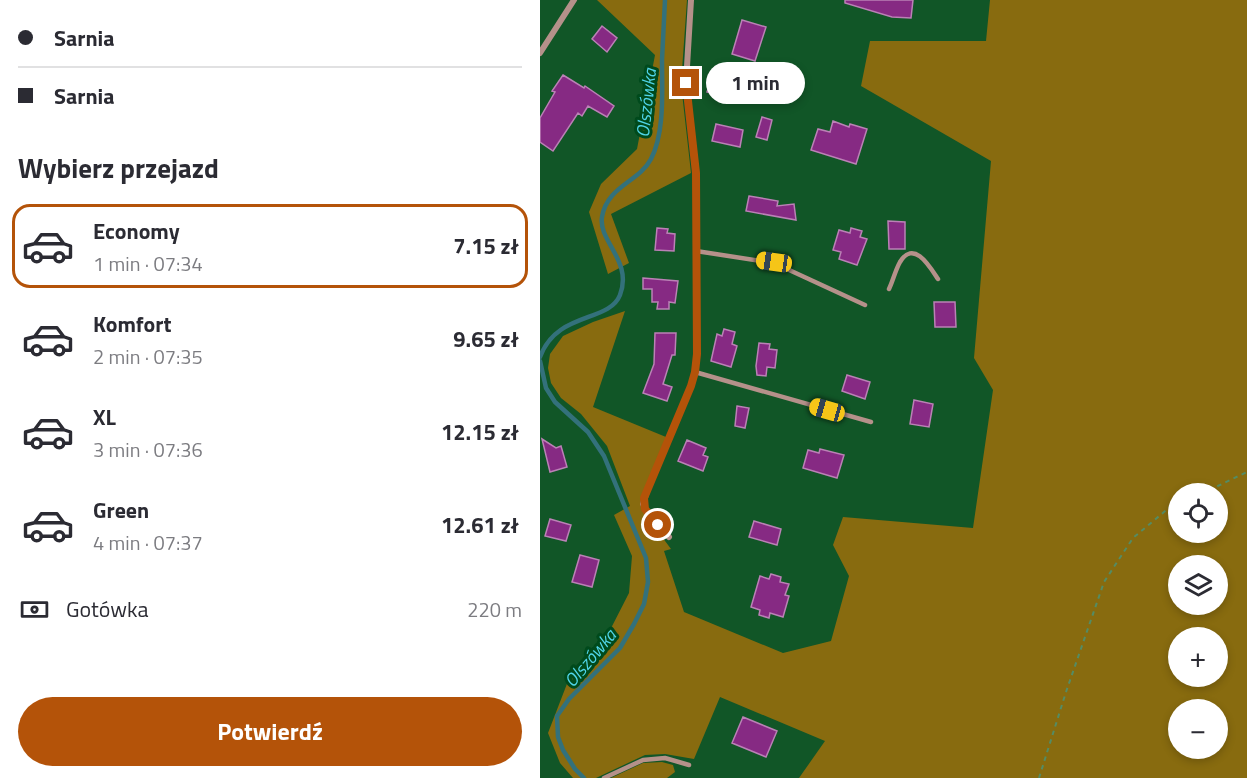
<!DOCTYPE html>
<html lang="pl">
<head>
<meta charset="utf-8">
<style>
  body { margin:0; font-family:"Titillium Web",sans-serif; background:#f7f7f7; color:#2b2b33; height:100vh; display:flex; flex-direction:column; font-size:22px; white-space:nowrap }
  * { box-sizing:border-box; margin:0 }
  p { font-size:20px; color:#7c7c81 }
  .icon { flex:none; width:33px; height:33px; fill:none; stroke:currentColor; stroke-width:2; stroke-linecap:round; stroke-linejoin:round }
  .map { position:relative; flex:1; overflow:hidden }
  .sheet { display:flex; flex-direction:column; background:#fff; width:540px }
  .sheet>* { flex:none }
  .hud { display:grid; align-content:center; height:132px; padding:0 18px; background:#fff }
  .buttons { position:absolute; left:628px; top:483px; display:grid; gap:12px }
  .buttons a { display:grid; place-items:center; width:60px; height:60px; border-radius:50%; background:#fff; box-shadow:0 3px 9px #0003; font-size:30px }
  .end { position:absolute; width:27px; height:27px; margin:-14px; border:8px solid #b45309; background:#fff; box-shadow:0 0 0 3px #fff }
  .from { border-radius:50% }
  .bubble { position:absolute; height:42px; border-radius:21px; background:#fff; box-shadow:0 3px 9px #0003; font-size:20px; font-weight:700; line-height:42px; text-align:center }
  .car { position:absolute; width:18px; height:36px; margin:-18px -9px; border-radius:8px; box-shadow:0 0 4px 2px #0007; background:linear-gradient(#f5c518 24%,#345 0 40%,#f5c518 0 76%,#345 0 86%,#f5c518 0) }
  .hud b { display:flex; align-items:center; gap:21px; height:57px; font-size:22px }
  .hud b+b { border-top:2px solid #e1e1e2 }
  .hud i { width:15px; height:15px; background:#2b2b33 }
  ul { padding:0; list-style:none }
  li { display:flex; align-items:center; gap:18px; height:84px; margin:0 12px 9px; padding:0 6px; border:3px solid transparent; border-radius:18px }
  li div { flex:1 }
  li b { display:block; font-size:22px }
  li em { font-style:normal; font-weight:700 }
  li.current { border-color:#b45309 }
  li>.icon { width:54px; height:54px; stroke-width:1.5 }
  h2 { padding:0 18px; font-size:27px; line-height:72px }
  .pay { display:flex; align-items:center; gap:15px; height:66px; padding:0 18px; font-size:22px }
  .pay p { margin-inline-start:auto }
  .button { display:flex; gap:12px; margin-top:auto; padding:12px 18px }
  .button a { flex:1; height:69px; border-radius:36px; background:#b45309; color:#fff; font-size:24px; font-weight:700; line-height:69px; text-align:center }
  main { display:flex; flex:1; min-height:0 }
  .map>svg:first-child { display:block }
  .green { fill:#886b0f; fill-rule:evenodd }
  .lines { fill:none; stroke-linecap:round; stroke-linejoin:round }
  .stream { stroke:#33717b; stroke-width:4.5 }
  .building { fill:#862a83; stroke:#bb81b6; stroke-width:1.5 }
  .path { stroke:#548c64; stroke-width:2; stroke-dasharray:4.5 4.5; stroke-linecap:butt }
  .lane { stroke:#b5918a; stroke-width:4.5 }
  .street { stroke:#b5918a; stroke-width:6 }
  .route { stroke:#b45309; stroke-width:8 }
  .labels { text-anchor:middle; dominant-baseline:central; stroke-width:6; stroke-linejoin:round; paint-order:stroke }
  .water-label { font-size:18px; font-style:italic; fill:#50d5e9; stroke:#004a1c }
</style>
</head>
<body>
<main>
<section class="sheet">
<div class="hud">
<b><i class="from"></i>Sarnia</b>
<b><i></i>Sarnia</b>
</div>
<h2>Wybierz przejazd</h2>
<ul>
<li class="current"><svg class="icon" aria-label="car" viewBox="0 0 24 24"><path d="M5 17H2v-5l4-1 3-4h7l3 4 3 1v5h-3M9 17h6M6 11h13"/><circle cx="7" cy="17" r="2"/><circle cx="17" cy="17" r="2"/></svg><div><b>Economy</b><p>1 min · 07:34</p></div><em>7.15 zł</em></li>
<li><svg class="icon" aria-label="car" viewBox="0 0 24 24"><path d="M5 17H2v-5l4-1 3-4h7l3 4 3 1v5h-3M9 17h6M6 11h13"/><circle cx="7" cy="17" r="2"/><circle cx="17" cy="17" r="2"/></svg><div><b>Komfort</b><p>2 min · 07:35</p></div><em>9.65 zł</em></li>
<li><svg class="icon" aria-label="car" viewBox="0 0 24 24"><path d="M5 17H2v-5l4-1 3-4h7l3 4 3 1v5h-3M9 17h6M6 11h13"/><circle cx="7" cy="17" r="2"/><circle cx="17" cy="17" r="2"/></svg><div><b>XL</b><p>3 min · 07:36</p></div><em>12.15 zł</em></li>
<li><svg class="icon" aria-label="car" viewBox="0 0 24 24"><path d="M5 17H2v-5l4-1 3-4h7l3 4 3 1v5h-3M9 17h6M6 11h13"/><circle cx="7" cy="17" r="2"/><circle cx="17" cy="17" r="2"/></svg><div><b>Green</b><p>4 min · 07:37</p></div><em>12.61 zł</em></li>
</ul>
<div class="pay"><svg class="icon" aria-label="cash" viewBox="0 0 24 24"><path d="M3 7h18v10H3z"/><circle cx="12" cy="12" r="2"/></svg>Gotówka<p>220 m</p></div>
<div class="button"><a>Potwierdź</a></div>
</section>
<div class="map">
<svg width="707" height="778" viewBox="0 0 707 778">
  <rect width="100%" height="100%" fill="#115627"/>
  <path class="green" d="M 57,0 L 147,0 L 141,84 L 151,173 L 71,214 L 89,263 L 68,274 L 49,212 L 61,184 L 97,149 L 115,55 Z
    M 450,0 L 707,0 L 707,778 L 259,778 L 285,741 L 180,697 L 154,759 L 125,754 L 105,755 L 56,778 L 33,778 L 20,763 L 8,733 L 30,676 L 66,638 L 89,593 L 92,556 L 74,515 L 90,506 L 67,446 L 41,414 L 21,398 L 11,383 L 8,368 L 10,354 L 23,336 L 53,322 L 85,311 L 53,407 L 126,437 L 100,503 L 102,510 L 131,549 L 124,551 L 144,612 L 243,653 L 291,641 L 309,576 L 293,545 L 303,517 L 433,528 L 453,390 L 434,358 L 451,161 L 321,86 L 330,41 L 446,41 ZM 639,494 L 678,494 L 678,532 L 639,532 ZM 639,566 L 678,566 L 678,604 L 639,604 ZM 639,638 L 678,638 L 678,676 L 639,676 ZM 639,710 L 678,710 L 678,748 L 639,748 Z
    M 122,762 L 133,765 L 135,772 L 127,778 L 71,778 L 103,763 Z"/>
  <g class="lines">
    <path class="stream" d="M 0,357 C 17,311 69,323 80,295 C 93,261 58,241 62,217 C 67,186 99,182 111,159 C 125,132 122,90 122,60 C 123,40 124,20 125,0
      M 0,361 L 6,388 L 15,402 L 48,432 L 64,456 L 106,558 L 108,582 L 104,604 L 94,624 L 80,648 L 29,699 L 17,716 L 18,737 L 23,750 L 35,769 L 44,778"/>
  </g>
  <path class="building" d="M 305,0 L 373,0 L 371,18 L 352,17 L 305,3 Z
    M 202,20 L 226,27 L 215,61 L 192,54 Z
    M 62,26 L 77,38 L 67,52 L 52,39 Z
    M 175,67 L 193,72 L 186,97 L 167,92 Z
    M 23,75 L 44,88 L 45,86 L 74,106 L 67,117 L 48,106 L 42,116 L 38,113 L 13,151 L 0,142 L 0,118 L 15,92 L 12,91 Z
    M 222,117 L 232,120 L 227,140 L 216,137 Z
    M 293,121 L 309,127 L 310,124 L 327,129 L 316,164 L 271,150 L 278,129 L 290,132 Z
    M 176,124 L 203,130 L 200,147 L 172,141 Z
    M 209,196 L 238,201 L 237,206 L 254,204 L 256,220 L 206,211 Z
    M 348,221 L 365,222 L 365,249 L 349,249 Z
    M 117,228 L 128,229 L 127,233 L 135,234 L 134,251 L 115,250 Z
    M 311,228 L 322,231 L 320,237 L 327,239 L 317,265 L 299,259 L 301,252 L 293,250 L 299,230 L 310,233 Z
    M 103,278 L 138,281 L 135,303 L 129,302 L 129,309 L 117,309 L 118,302 L 112,302 L 112,289 L 103,289 Z
    M 394,302 L 415,302 L 416,327 L 395,327 Z
    M 184,329 L 195,332 L 192,344 L 197,346 L 191,367 L 171,361 L 177,334 L 182,336 Z
    M 115,333 L 136,333 L 135,355 L 132,355 L 123,384 L 132,387 L 127,401 L 103,393 L 114,364 Z
    M 219,343 L 230,344 L 229,349 L 237,350 L 235,368 L 227,367 L 226,376 L 217,375 L 216,366 Z
    M 307,375 L 330,382 L 325,399 L 302,391 Z
    M 374,400 L 393,404 L 389,427 L 370,424 Z
    M 197,406 L 209,408 L 205,428 L 195,426 Z
    M 2,439 L 16,448 L 21,446 L 27,467 L 10,472 Z
    M 147,440 L 166,448 L 163,455 L 168,457 L 163,471 L 138,461 Z
    M 280,449 L 304,455 L 297,478 L 263,468 L 268,450 L 279,453 Z
    M 10,519 L 31,525 L 26,541 L 5,536 Z
    M 214,521 L 241,529 L 237,545 L 209,537 Z
    M 40,555 L 59,560 L 52,587 L 32,582 Z
    M 231,574 L 241,577 L 240,582 L 249,584 L 245,595 L 249,596 L 243,617 L 230,613 L 229,618 L 219,615 L 220,610 L 211,607 L 220,576 L 229,579 Z
    M 203,717 L 237,731 L 226,757 L 192,743 Z"/>
  <g class="lines">
    <path class="path" d="M 661,494 L 707,472
      M 499,778 L 526,692 L 564,582 L 593,538 L 630,507 L 639,503"/>
    <path class="lane" d="M 156,251 L 234,263 L 325,305
      M 349,289 C 353,281 355,271 360,262 C 374,239 390,267 398,279
      M 155,372 L 331,422
      M 64,778 L 103,760 L 125,758 L 149,765"/>
    <path class="street" d="M 0,53 L 34,0
      M 129,537 L 107,512 L 103,504 L 107,491 L 151,386 L 155,372 L 157,354 L 156,173 L 146,83 L 151,0"/>
  </g>
  <g class="lines">
    <path class="route" d="M 118,525 L 105,509 L 104,498 L 151,386 L 155,372 L 157,354 L 156,173 L 146,83"/>
  </g>
  <g class="labels">
    <g class="water-label">
      <text transform="translate(106 103) rotate(-84)">Olszówka</text>
      <text transform="translate(50 658) rotate(-50)">Olszówka</text>
    </g>
  </g>
</svg>
<div class="buttons">
<a><svg class="icon" aria-label="locate" viewBox="0 0 24 24"><circle cx="12" cy="12" r="6"/><path d="M12 2v4M12 18v4M2 12h4M18 12h4"/></svg></a>
<a><svg class="icon" aria-label="layers" viewBox="0 0 24 24"><path d="M12 4l9 5-9 5-9-5zM3 14l9 5 9-5"/></svg></a>
<a>+</a>
<a>−</a>
</div>
<i class="end from" style="left:118px;top:525px"></i>
<i class="end" style="left:146px;top:83px"></i>
<div class="bubble" style="left:166px;top:62px;width:99px">1 min</div>
<i class="car" style="left:234px;top:262px;rotate:278deg"></i>
<i class="car" style="left:287px;top:410px;rotate:286deg"></i>
</div>
</main>
</body>
</html>
